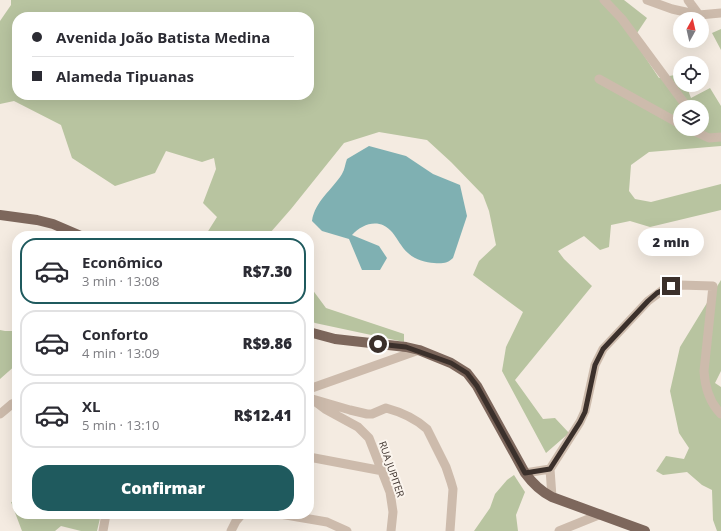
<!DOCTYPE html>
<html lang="pt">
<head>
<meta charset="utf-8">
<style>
  body { margin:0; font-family:"Open Sans",sans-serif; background:#f7f7f7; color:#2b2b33; height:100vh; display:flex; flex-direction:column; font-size:15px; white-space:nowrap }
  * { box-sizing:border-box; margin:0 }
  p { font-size:13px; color:#7c7c81 }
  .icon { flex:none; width:22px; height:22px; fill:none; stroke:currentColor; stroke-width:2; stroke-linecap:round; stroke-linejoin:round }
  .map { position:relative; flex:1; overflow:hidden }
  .drawer { position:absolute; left:12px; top:231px; width:302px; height:288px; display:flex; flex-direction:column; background:#fff; border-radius:16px; box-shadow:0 4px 16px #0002 }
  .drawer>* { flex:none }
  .guide { position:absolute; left:12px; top:12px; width:302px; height:88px; border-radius:16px; box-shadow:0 4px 16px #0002; display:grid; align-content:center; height:88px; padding:0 20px; background:#fff }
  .needle { width:26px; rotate:8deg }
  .tools { position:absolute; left:673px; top:12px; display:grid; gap:8px }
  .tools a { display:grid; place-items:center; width:36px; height:36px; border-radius:50%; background:#fff; box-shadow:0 4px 16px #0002; font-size:20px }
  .end { position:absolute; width:18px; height:18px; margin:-9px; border:5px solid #3b302b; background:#fff; box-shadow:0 0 0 2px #fff }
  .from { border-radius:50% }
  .bubble { position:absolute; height:28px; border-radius:14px; background:#fff; box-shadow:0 4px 16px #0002; font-size:13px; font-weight:800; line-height:28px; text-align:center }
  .guide b { display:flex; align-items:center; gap:14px; height:38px; font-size:15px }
  .guide b+b { border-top:1px solid #e1e1e2 }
  .guide i { width:10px; height:10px; background:#2b2b33 }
  ul { padding:7px 0 0; list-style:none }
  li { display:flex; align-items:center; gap:12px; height:66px; margin:0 8px 6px; padding:0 12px; border:2px solid #e1e1e2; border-radius:16px }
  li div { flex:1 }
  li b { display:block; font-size:15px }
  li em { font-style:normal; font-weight:800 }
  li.selected { border-color:#1f5a5e }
  li>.icon { width:36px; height:36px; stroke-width:1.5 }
  .primary-button { display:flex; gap:8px; margin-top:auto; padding:8px 20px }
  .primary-button a { flex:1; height:46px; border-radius:16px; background:#1f5a5e; color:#fff; font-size:16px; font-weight:800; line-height:46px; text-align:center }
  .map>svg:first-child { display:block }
  .green { fill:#b8c4a0; fill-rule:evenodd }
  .water { fill:#7fb0b2 }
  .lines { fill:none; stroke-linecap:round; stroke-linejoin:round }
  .minor { stroke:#cdbbac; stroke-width:9 }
  .major { stroke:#7d675c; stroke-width:10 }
  .route { stroke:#3b302b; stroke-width:5 }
  .labels { text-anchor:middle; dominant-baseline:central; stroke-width:4; stroke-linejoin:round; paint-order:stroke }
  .street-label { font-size:10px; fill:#3b302b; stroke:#fbf5ee }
</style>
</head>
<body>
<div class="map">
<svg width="721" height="531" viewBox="0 0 721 531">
  <rect width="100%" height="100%" fill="#f4ebe1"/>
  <path class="green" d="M 11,0 L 624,0 L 647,18 L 633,39 L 659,78 L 680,74 L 680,85 L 686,85 L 691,98 L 710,88 L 721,106 L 721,146 L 649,152 L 631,165 L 629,191 L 635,199 L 651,202 L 721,184 L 721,210 L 650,227 L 630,221 L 611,225 L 609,247 L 600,250 L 584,236 L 558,251 L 564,259 L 592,286 L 515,380 L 543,419 L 555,418 L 569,433 L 546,453 L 502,371 L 506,347 L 523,312 L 473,275 L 479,261 L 496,245 L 489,211 L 483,195 L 451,162 L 427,140 L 379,132 L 344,143 L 291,209 L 270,233 L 269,236 L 205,236 L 217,217 L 203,203 L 216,169 L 214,158 L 202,162 L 166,151 L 155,173 L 115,186 L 72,158 L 61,125 L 14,101 L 0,104 L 0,21 L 11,5 ZM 17,17 L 309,17 L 309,95 L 17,95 ZM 680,107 L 702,107 L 702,129 L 680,129 Z
    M 721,29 L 721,50 L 712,33 Z
    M 721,280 L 721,371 L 715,383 L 721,387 L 721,531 L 717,531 L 713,520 L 712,490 L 702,485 L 687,472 L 663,475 L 656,471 L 666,456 L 684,459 L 689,448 L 679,433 L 670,391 L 680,347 Z
    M 309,285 L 326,308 L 404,334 L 404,342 L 315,323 L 309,320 Z
    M 0,330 L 5,331 L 17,331 L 17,364 L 0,379 Z
    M 514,475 L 525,492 L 516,515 L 518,531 L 474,531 L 490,508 L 495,494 L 507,480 Z
    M 17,501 L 17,514 L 101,514 L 97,531 L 81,531 L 61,526 L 55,531 L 22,531 L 11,502 Z"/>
  <path class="water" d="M 369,146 L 406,156 L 433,174 L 460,185 L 467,216 L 453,258 C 448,263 442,264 434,263 C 426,263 414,259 408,253 C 401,247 398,239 392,232 C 380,218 363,223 352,235 L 379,246 L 387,258 L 380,270 L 362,270 L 349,239 L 322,231 L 312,221 C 315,201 332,190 342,174 C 345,169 345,164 347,159 Z"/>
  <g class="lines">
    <path class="minor" d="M 604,0 L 622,19 L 687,107
      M 647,0 L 672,9 L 699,15 L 721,13
      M 688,0 L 699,15
      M 599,79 L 680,124
      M 689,129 L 709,138 L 721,137
      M 309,389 L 419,350
      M 309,398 L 350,410 L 367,414 L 372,414 L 386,408 C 401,412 416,419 427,429 L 446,467 L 451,482 L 453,489 L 450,531
      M 313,400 L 325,409 L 358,427 L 369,438 L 390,492 L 393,512 L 391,531
      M 0,414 L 12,404 L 17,402
      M 309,457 L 383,471
      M 525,473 L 550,469
      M 552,497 L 550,469 L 580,422 L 585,411 L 595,365 L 603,349 L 648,301 L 664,289 L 679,285 L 713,286 L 704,371 C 705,388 709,402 721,414
      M 280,514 L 327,522 L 347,531
      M 103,531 L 106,514
      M 231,531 L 236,521 L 242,514
      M 559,531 L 601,514"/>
    <path class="major" d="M 0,215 L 37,220 L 53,224 L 81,236
      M 309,332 L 335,339 L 406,347 L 419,350 L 451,363 L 467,373 L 477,386 L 525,473 C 533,484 540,491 552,497 L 645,531"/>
  </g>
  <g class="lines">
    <path class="route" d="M 378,344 L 406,347 L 451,363 L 467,373 L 477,386 L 525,473 L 550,469 L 580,422 L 585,412 L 595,365 L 603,349 L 648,301 L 657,293 L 671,286"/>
  </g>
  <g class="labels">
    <g class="street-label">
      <text transform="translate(392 469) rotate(71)">RUA JUPITER</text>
    </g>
  </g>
</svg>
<div class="tools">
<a><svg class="needle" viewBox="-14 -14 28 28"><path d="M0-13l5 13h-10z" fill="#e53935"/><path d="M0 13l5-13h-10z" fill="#7c7c81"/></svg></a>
<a><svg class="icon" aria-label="locate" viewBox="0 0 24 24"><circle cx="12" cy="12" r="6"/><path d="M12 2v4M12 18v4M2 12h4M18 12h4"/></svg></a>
<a><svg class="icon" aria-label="layers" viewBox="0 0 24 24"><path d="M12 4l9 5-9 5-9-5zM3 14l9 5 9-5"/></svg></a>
</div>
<i class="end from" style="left:378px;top:344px"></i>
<i class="end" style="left:671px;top:286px"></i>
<div class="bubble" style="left:638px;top:228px;width:66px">2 min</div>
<div class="guide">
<b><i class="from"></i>Avenida João Batista Medina</b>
<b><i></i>Alameda Tipuanas</b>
</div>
<section class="drawer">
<ul>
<li class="selected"><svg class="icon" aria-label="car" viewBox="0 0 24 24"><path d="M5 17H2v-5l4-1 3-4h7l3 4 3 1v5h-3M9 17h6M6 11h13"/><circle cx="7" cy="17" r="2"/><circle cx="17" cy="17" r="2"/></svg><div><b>Econômico</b><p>3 min · 13:08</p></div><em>R$7.30</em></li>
<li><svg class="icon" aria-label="car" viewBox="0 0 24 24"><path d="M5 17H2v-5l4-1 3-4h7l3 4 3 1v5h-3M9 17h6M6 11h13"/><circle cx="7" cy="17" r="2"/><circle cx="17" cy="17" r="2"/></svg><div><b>Conforto</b><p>4 min · 13:09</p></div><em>R$9.86</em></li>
<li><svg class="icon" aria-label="car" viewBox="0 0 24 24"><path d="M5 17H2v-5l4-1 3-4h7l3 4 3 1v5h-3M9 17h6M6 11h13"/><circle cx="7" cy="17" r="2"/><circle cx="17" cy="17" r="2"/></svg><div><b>XL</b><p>5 min · 13:10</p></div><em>R$12.41</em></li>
</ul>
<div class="primary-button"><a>Confirmar</a></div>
</section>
</div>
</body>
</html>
